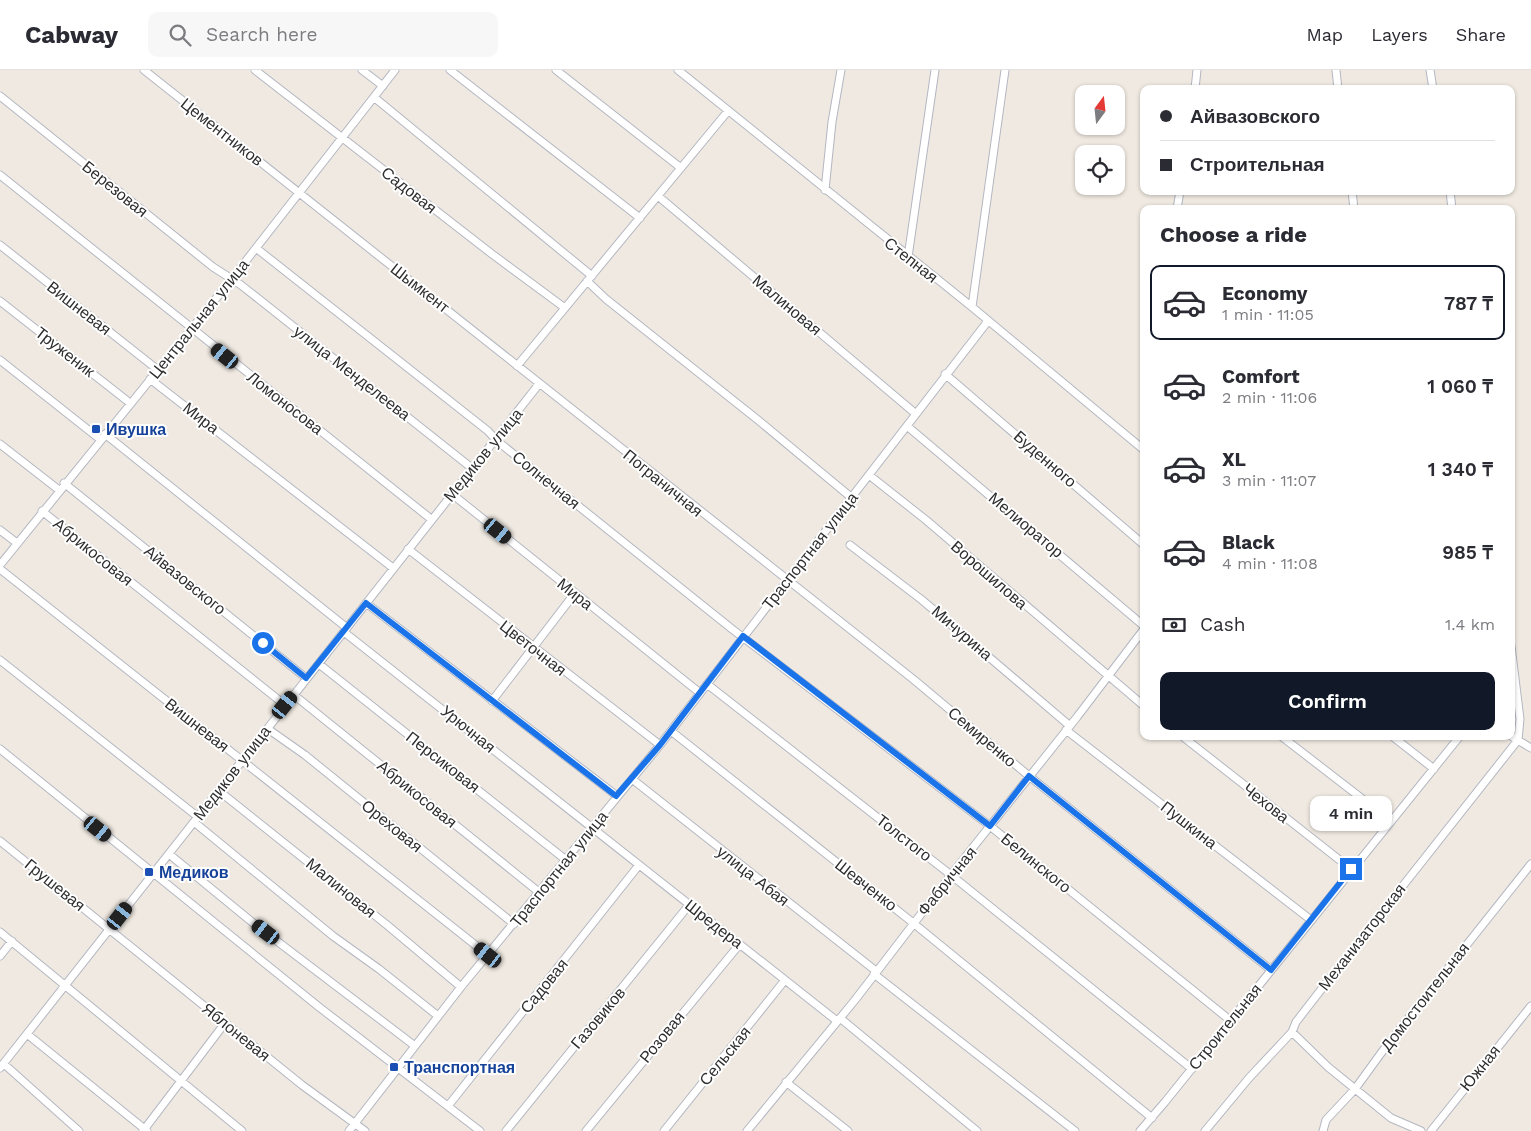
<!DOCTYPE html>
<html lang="en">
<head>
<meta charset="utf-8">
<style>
  body { margin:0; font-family:"Work Sans",sans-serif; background:#f7f7f7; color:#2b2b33; height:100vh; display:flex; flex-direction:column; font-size:19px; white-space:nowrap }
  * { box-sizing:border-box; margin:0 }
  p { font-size:16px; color:#7c7c81 }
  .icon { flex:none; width:28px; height:28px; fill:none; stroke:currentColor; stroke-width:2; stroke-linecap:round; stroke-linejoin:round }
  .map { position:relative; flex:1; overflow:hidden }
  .panel { position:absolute; left:1140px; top:135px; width:375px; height:535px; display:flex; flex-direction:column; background:#fff; border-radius:10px; box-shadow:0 1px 4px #0004 }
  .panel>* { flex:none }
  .hud { position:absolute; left:1140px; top:15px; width:375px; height:110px; border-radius:10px; box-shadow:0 1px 4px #0004; display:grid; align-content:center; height:110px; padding:0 20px; background:#fff }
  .needle { width:32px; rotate:15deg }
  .controls { position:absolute; left:1075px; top:15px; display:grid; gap:10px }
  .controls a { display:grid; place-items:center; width:50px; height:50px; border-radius:10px; background:#fff; box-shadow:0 1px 4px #0004; font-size:25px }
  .end { position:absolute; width:22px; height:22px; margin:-11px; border:6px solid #1a73e8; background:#fff; box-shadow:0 0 0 2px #fff }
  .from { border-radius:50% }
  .bubble { position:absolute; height:35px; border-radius:10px; background:#fff; box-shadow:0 1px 4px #0004; font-size:16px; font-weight:600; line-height:35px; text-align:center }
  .car { position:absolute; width:15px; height:30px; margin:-15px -8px; border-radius:6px; box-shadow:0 0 4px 1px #0007; background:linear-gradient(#222 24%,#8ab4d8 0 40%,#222 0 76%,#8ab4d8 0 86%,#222 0) }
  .hud b { display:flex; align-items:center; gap:18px; height:48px; font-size:19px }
  .hud b+b { border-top:1px solid #e1e1e2 }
  .hud i { width:12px; height:12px; background:#2b2b33 }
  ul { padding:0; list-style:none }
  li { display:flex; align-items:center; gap:15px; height:75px; margin:0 10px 8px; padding:0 10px; border:2px solid transparent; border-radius:10px }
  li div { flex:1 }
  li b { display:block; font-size:19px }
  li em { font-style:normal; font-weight:600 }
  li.on { border-color:#111827 }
  li>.icon { width:45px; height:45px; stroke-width:1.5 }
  h2 { padding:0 20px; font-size:22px; line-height:60px }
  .pay { display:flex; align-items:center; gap:12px; height:55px; padding:0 20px; font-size:19px }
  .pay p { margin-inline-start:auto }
  .primary-button { display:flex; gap:10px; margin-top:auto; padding:10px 20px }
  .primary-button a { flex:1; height:58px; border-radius:10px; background:#111827; color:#fff; font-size:20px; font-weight:600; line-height:58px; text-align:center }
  header { display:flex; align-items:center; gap:30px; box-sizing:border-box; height:70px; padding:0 25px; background:#fff; border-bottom:1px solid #e1e1e2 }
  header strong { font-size:24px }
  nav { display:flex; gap:28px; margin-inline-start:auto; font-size:18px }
  .search { width:350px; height:45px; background:#f7f7f7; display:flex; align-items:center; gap:12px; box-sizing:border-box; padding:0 18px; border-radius:10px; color:#7c7c81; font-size:19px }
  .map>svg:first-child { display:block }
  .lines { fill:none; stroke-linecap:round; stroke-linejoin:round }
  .minor-casing { stroke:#b4b7c1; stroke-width:9 }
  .minor { stroke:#fff; stroke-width:7 }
  .route { stroke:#1a73e8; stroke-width:6 }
  .transit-dot { fill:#1a4fb4; stroke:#fff; stroke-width:2 }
  .labels { text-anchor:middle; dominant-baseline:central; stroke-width:4; stroke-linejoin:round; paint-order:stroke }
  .street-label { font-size:16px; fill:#2e2e2e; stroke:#fff }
  .transit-label { font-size:16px; font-weight:bold; fill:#164399; stroke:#fff; text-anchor:start }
</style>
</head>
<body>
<header>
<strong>Cabway</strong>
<div class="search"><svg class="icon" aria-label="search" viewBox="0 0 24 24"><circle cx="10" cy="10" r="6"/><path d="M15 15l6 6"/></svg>Search here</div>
<nav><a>Map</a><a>Layers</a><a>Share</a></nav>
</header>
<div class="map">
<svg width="1531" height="1061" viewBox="0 0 1531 1061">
  <rect width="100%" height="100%" fill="#efe9e1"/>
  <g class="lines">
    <defs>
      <path id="minor" d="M 144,0 L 913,609 L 1029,706 L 1271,900
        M 255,0 L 492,184 L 565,238
        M 362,0 L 383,16
        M 450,0 L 640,148
        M 556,0 L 681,98
        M 678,0 L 972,237 L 1144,380
        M 1336,0 L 1338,19
        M 1430,0 L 1433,19
        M 1195,19 L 1197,0
        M 0,26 L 213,197 L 241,215 L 473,399
        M 375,28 L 592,206
        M 0,105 L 431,449
        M 825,120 L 832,52 L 841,0
        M 1352,121 L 1354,139
        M 1450,121 L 1452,139
        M 658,126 L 916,344
        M 1177,139 L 1180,121
        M 0,175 L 158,300
        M 256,178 L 488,361 L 496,370 L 732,559 L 990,756 L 1231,951
        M 908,187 L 935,0
        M 587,211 L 606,229 L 758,350 L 852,428
        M 0,231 L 130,333
        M 972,237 L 1005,0
        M 0,290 L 101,370
        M 517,296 L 728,41
        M 945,304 L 1144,475
        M 150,309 L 393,498
        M 907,356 L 1144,556
        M 105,364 L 347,558
        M 0,374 L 59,420
        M 869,405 L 926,450 L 1144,636
        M 64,413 L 306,608
        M 452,424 L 700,623
        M 42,441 L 285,635
        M 0,460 L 17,473
        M 850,475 L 922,530 L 1070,656
        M 408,479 L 660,675
        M 0,495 L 231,210 L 395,0
        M 0,499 L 488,885
        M 366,533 L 617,726
        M 344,562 L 837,951
        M 0,590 L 198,747
        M 319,594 L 566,790
        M 707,614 L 951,805 L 1192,999
        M 294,625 L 540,823
        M 492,631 L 575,523
        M 268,659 L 305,685 L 514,854
        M 1066,660 L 1311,850
        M 671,661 L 907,848 L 1152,1048
        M 1182,666 L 1351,799
        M 1281,666 L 1391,751
        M 1392,666 L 1434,699
        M 1511,666 L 1531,678
        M 0,679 L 319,937 L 480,1061
        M 632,709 L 876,901
        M 219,721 L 387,855 L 461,917
        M 194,752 L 333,866 L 379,899 L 438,946
        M 0,771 L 302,1015 L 365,1061
        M 169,784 L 252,852 L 415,976
        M 0,862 L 242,1061
        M 0,886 L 12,871
        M 874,904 L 1075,1061
        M 840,948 L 977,1061
        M 1292,962 L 1328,997 L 1391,1048 L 1421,1061
        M 27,964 L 147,1061
        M 4,994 L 79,1061
        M 0,998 L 539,314
        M 786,1012 L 848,1061
        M 448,1036 L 639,795
        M 143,1061 L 225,953
        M 349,1061 L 461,917 L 660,675 L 988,251
        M 506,1061 L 689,835
        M 586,1061 L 739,875
        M 664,1061 L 785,910
        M 747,1061 L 855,930 L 951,805 L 1077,647 L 1144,559
        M 1140,1061 L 1165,1032 L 1460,666
        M 1205,1061 L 1249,1008 L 1292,962 L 1296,952 L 1334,903 L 1518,670 L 1520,649 L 1511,576
        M 1323,1061 L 1326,1050 L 1355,1019 L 1387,975 L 1531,794
        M 1431,1061 L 1531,936"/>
    </defs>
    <use href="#minor" class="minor-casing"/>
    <use href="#minor" class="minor"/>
  </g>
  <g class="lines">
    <path class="route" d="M 263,573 L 306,608 L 366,533 L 616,726 L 660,675 L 743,566 L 990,756 L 1029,706 L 1271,900 L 1351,799"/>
  </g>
  <g class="transit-dot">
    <rect x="91" y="354" width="10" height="10" rx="2.5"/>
    <rect x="144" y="797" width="10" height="10" rx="2.5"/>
    <rect x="389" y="992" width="10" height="10" rx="2.5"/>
  </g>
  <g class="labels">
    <g class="street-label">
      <text transform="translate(222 62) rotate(38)">Цементников</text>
      <text transform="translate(115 119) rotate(39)">Березовая</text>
      <text transform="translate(409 120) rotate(38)">Садовая</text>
      <text transform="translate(911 190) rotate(38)">Степная</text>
      <text transform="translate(420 218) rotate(38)">Шымкент</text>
      <text transform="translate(787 235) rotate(40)">Малиновая</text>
      <text transform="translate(79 238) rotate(38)">Вишневая</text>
      <text transform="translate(199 249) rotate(-51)">Центральная улица</text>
      <text transform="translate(65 282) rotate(38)">Труженик</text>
      <text transform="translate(352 303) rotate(38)">улица Менделеева</text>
      <text transform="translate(285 333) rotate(38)">Ломоносова</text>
      <text transform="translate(201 348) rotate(38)">Мира</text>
      <text transform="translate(483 385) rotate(-51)">Медиков улица</text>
      <text transform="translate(1045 389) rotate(41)">Буденного</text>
      <text transform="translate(546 410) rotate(39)">Солнечная</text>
      <text transform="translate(663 413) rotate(39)">Пограничная</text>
      <text transform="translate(1026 455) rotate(40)">Мелиоратор</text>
      <text transform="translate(810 481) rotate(-52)">Траспортная улица</text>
      <text transform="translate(93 482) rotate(39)">Абрикосовая</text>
      <text transform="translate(989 505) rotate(41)">Ворошилова</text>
      <text transform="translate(185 510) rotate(39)">Айвазовского</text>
      <text transform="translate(575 524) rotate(39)">Мира</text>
      <text transform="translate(962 563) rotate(41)">Мичурина</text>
      <text transform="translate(533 578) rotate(38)">Цветочная</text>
      <text transform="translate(197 655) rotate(38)">Вишневая</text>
      <text transform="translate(468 659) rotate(39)">Урючная</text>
      <text transform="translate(982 667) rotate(40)">Семиренко</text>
      <text transform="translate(443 692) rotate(38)">Персиковая</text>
      <text transform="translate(232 703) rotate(-52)">Медиков улица</text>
      <text transform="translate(417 724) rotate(39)">Абрикосовая</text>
      <text transform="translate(1266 733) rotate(38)">Чехова</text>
      <text transform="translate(1189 755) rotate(38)">Пушкина</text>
      <text transform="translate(392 756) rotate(39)">Ореховая</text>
      <text transform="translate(904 768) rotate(38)">Толстого</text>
      <text transform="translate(1036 793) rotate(39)">Белинского</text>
      <text transform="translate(559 799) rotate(-51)">Траспортная улица</text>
      <text transform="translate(753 806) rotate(38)">улица Абая</text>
      <text transform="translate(947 811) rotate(-51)">Фабричная</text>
      <text transform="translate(55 815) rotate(39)">Грушевая</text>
      <text transform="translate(866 815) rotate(38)">Шевченко</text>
      <text transform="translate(341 818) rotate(39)">Малиновая</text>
      <text transform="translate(714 854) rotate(38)">Шредера</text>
      <text transform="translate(1362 867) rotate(-52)">Механизаторская</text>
      <text transform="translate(544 916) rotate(-51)">Садовая</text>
      <text transform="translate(1425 927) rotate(-52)">Домостоительная</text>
      <text transform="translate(598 948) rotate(-50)">Газовиков</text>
      <text transform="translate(1225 957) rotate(-51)">Строительная</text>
      <text transform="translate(236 962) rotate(39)">Яблоневая</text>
      <text transform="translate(662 967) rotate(-51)">Розовая</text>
      <text transform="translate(725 986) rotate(-51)">Сельская</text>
      <text transform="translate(1480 998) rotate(-51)">Южная</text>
    </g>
    <g class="transit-label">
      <text x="106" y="359">Ивушка</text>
      <text x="159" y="802">Медиков</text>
      <text x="404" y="997">Транспортная</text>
    </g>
  </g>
</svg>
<div class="controls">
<a><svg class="needle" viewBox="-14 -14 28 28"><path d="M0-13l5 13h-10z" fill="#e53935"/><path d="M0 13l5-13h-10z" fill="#7c7c81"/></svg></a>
<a><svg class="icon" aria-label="locate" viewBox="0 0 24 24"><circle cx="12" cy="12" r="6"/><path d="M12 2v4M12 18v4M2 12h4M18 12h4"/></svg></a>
</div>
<i class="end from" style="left:263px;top:573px"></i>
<i class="end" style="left:1351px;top:799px"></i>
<div class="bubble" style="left:1310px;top:726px;width:82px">4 min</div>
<i class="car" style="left:225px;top:286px;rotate:309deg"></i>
<i class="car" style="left:498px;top:461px;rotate:129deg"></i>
<i class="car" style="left:285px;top:635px;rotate:39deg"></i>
<i class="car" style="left:98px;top:759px;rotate:129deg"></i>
<i class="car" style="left:120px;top:846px;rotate:38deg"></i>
<i class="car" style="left:266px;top:862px;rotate:307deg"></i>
<i class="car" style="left:488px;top:885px;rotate:308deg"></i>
<div class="hud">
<b><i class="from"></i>Айвазовского</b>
<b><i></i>Строительная</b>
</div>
<section class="panel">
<h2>Choose a ride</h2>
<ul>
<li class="on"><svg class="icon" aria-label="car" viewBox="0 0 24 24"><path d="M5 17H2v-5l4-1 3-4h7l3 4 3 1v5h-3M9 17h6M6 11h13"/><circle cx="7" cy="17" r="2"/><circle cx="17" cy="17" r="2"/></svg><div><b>Economy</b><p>1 min · 11:05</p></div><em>787 ₸</em></li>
<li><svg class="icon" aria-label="car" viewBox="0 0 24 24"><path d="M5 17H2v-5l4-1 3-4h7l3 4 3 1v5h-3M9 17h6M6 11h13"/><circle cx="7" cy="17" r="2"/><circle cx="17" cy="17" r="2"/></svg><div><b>Comfort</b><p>2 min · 11:06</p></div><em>1 060 ₸</em></li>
<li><svg class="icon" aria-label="car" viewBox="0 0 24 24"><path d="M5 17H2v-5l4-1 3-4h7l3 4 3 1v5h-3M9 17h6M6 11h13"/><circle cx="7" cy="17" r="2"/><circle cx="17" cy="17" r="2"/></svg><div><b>XL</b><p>3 min · 11:07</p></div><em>1 340 ₸</em></li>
<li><svg class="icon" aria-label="car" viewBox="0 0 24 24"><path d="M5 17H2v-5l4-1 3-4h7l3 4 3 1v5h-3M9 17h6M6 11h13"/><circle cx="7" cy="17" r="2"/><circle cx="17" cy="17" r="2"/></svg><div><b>Black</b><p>4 min · 11:08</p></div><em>985 ₸</em></li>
</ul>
<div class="pay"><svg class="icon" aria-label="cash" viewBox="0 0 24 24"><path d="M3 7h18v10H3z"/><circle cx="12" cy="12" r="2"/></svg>Cash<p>1.4 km</p></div>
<div class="primary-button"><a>Confirm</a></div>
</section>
</div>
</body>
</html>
